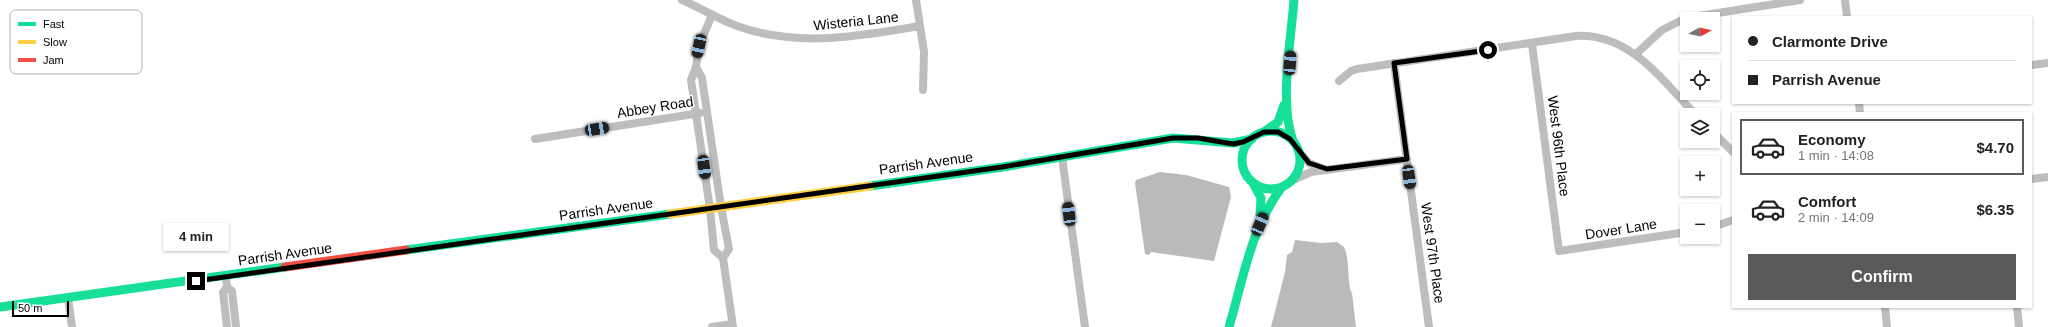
<!DOCTYPE html>
<html lang="en">
<head>
<meta charset="utf-8">
<style>
  body { margin:0; font-family:Arial,sans-serif; background:#f2f2f2; color:#222; height:100vh; display:flex; flex-direction:column; font-size:15px; white-space:nowrap }
  * { box-sizing:border-box; margin:0 }
  p { font-size:13px; color:#767676 }
  .icon { flex:none; width:22px; height:22px; fill:none; stroke:currentColor; stroke-width:2; stroke-linecap:round; stroke-linejoin:round }
  .map { position:relative; flex:1; overflow:hidden }
  .side { position:absolute; left:1732px; top:112px; width:300px; height:196px; display:flex; flex-direction:column; background:#fff; border-radius:0px; box-shadow:0 1px 3px #0004 }
  .side>* { flex:none }
  .banner { position:absolute; left:1732px; top:16px; width:300px; height:88px; border-radius:0px; box-shadow:0 1px 3px #0004; display:grid; align-content:center; height:88px; padding:0 16px; background:#fff }
  .needle { width:26px; rotate:82deg }
  .buttons { position:absolute; left:1680px; top:12px; display:grid; gap:8px }
  .buttons a { display:grid; place-items:center; width:40px; height:40px; border-radius:0px; background:#fff; box-shadow:0 1px 3px #0004; font-size:20px }
  .scale { position:absolute; left:12px; bottom:10px; width:57px; box-sizing:border-box; padding-left:4px; border:2px solid #000; border-top:0; font-size:11px; line-height:14px; white-space:nowrap; color:#000; -webkit-text-stroke:3px #fff; paint-order:stroke }
  .end { position:absolute; width:18px; height:18px; margin:-9px; border:5px solid #000; background:#fff; box-shadow:0 0 0 2px #fff }
  .from { border-radius:50% }
  .bubble { position:absolute; height:28px; border-radius:0px; background:#fff; box-shadow:0 1px 3px #0004; font-size:13px; font-weight:700; line-height:28px; text-align:center }
  .car { position:absolute; width:12px; height:24px; margin:-12px -6px; border-radius:5px; box-shadow:0 0 3px 1px #0007; background:linear-gradient(#222 24%,#8ab4d8 0 40%,#222 0 76%,#8ab4d8 0 86%,#222 0) }
  .banner b { display:flex; align-items:center; gap:14px; height:38px; font-size:15px }
  .banner b+b { border-top:1px solid #e0e0e0 }
  .banner i { width:10px; height:10px; background:#222 }
  ul { padding:7px 0 0; list-style:none }
  li { display:flex; align-items:center; gap:12px; height:56px; margin:0 8px 6px; padding:0 8px; border:2px solid transparent; border-radius:0px }
  li div { flex:1 }
  li b { display:block; font-size:15px }
  li em { font-style:normal; font-weight:700 }
  li.current { border-color:#595959 }
  li>.icon { width:36px; height:36px; stroke-width:1.5 }
  .action { display:flex; gap:8px; margin-top:auto; padding:8px 16px }
  .action a { flex:1; height:46px; border-radius:0px; background:#595959; color:#fff; font-size:16px; font-weight:700; line-height:46px; text-align:center }
  .map>svg:first-child { display:block }
  .water { fill:#bababa }
  .lines { fill:none; stroke-linecap:round; stroke-linejoin:round }
  .street { stroke:#bdbdbd; stroke-width:8 }
  .fast { stroke:#16e098; stroke-width:9 }
  .slow { stroke:#ffcf43; stroke-width:9 }
  .jam { stroke:#f24e42; stroke-width:9 }
  .route { stroke:#000; stroke-width:5 }
  .labels { text-anchor:middle; dominant-baseline:central; stroke-width:3; stroke-linejoin:round; paint-order:stroke }
  .street-label { font-size:14px; fill:#000; stroke:#fff }
  .key { fill:#fff; stroke:#b2b2b2; stroke-width:1 }
  .key-label { font-size:11px; fill:#000 }
</style>
</head>
<body>
<div class="map">
<svg width="2048" height="327" viewBox="0 0 2048 327">
  <rect width="100%" height="100%" fill="#fff"/>
  <path class="water" d="M 1160,172 L 1186,175 L 1229,187 L 1231,197 L 1214,261 L 1151,252 L 1149,255 L 1145,254 L 1135,183 L 1136,180 Z
    M 1295,240 L 1321,243 L 1337,242 L 1344,247 C 1350,258 1347,286 1352,293 L 1356,327 L 1271,327 L 1285,272 L 1287,255 L 1292,252 Z"/>
  <g class="lines">
    <path class="street" d="M 682,0 C 701,8 718,19 737,26 C 798,48 858,36 920,26
      M 916,0 L 924,52 L 923,90
      M 1845,0 L 1847,17
      M 712,15 L 699,46 L 696,67 L 691,80 L 710,209 L 714,250 L 723,258 L 733,327
      M 1532,44 L 1559,251 L 1687,232
      M 1636,54 L 1662,30 L 1686,18 L 1800,0
      M 1394,63 L 1429,327
      M 2031,65 L 2048,63
      M 696,67 L 702,78 L 721,207 L 729,249 L 723,258
      M 1339,81 L 1351,71 L 1357,69 L 1576,36 C 1630,33 1662,80 1696,115
      M 1859,103 L 1860,113
      M 1713,132 L 1733,152
      M 535,139 L 700,113
      M 1298,150 L 1309,163 L 1324,169
      M 1062,157 L 1085,327
      M 2031,179 L 2048,177
      M 1291,181 L 1311,172 L 1407,159
      M 1713,227 L 1733,220
      M 226,276 L 227,287 L 232,291 L 236,327
      M 68,298 L 72,327
      M 1885,307 L 1887,327
      M 2017,307 L 2019,327
      M 227,327 L 223,292 L 227,287
      M 712,327 L 732,324"/>
    <path class="fast" d="M1242 160a29 29 0 1 1 58 0a29 29 0 1 1-58 0Z
      M 1264,132 L 1278,122 L 1284,105
      M 1293,141 C 1279,103 1291,41 1294,0
      M 1253,183 L 1261,198 L 1260,215
      M 870,186 L 1003,167 L 1173,138 L 1233,143 L 1252,139
      M 406,250 L 670,214
      M 0,307 L 285,267
      M 1229,327 C 1243,280 1251,227 1282,187"/>
    <path class="slow" d="M 670,214 L 870,186"/>
    <path class="jam" d="M 285,267 L 406,250"/>
  </g>
  <g class="lines">
    <path class="route" d="M 196,281 L 1002,167 L 1173,138 L 1198,138 L 1233,144 L 1243,142 L 1264,132 L 1278,132 L 1290,139 L 1309,163 L 1327,169 L 1407,159 L 1394,63 L 1488,50"/>
  </g>
  <g class="labels">
    <g class="street-label">
      <text transform="translate(856 21) rotate(-6)">Wisteria Lane</text>
      <text transform="translate(655 107) rotate(-9)">Abbey Road</text>
      <text transform="translate(1559 146) rotate(83)">West 96th Place</text>
      <text transform="translate(926 163) rotate(-8)">Parrish Avenue</text>
      <text transform="translate(606 209) rotate(-8)">Parrish Avenue</text>
      <text transform="translate(1621 229) rotate(-9)">Dover Lane</text>
      <text transform="translate(1433 253) rotate(82)">West 97th Place</text>
      <text transform="translate(285 254) rotate(-8)">Parrish Avenue</text>
    </g>
  </g>
  <rect x="10" y="10" width="132" height="64" rx="6" class="key"/>
  <rect x="18" y="22" width="18" height="4" fill="#16e098"/>
  <rect x="18" y="40" width="18" height="4" fill="#ffcf43"/>
  <rect x="18" y="58" width="18" height="4" fill="#f24e42"/>
  <g class="key-label">
    <text x="43" y="28">Fast</text>
    <text x="43" y="46">Slow</text>
    <text x="43" y="64">Jam</text>
  </g>
</svg>
<div class="buttons">
<a><svg class="needle" viewBox="-14 -14 28 28"><path d="M0-13l5 13h-10z" fill="#e53935"/><path d="M0 13l5-13h-10z" fill="#767676"/></svg></a>
<a><svg class="icon" aria-label="locate" viewBox="0 0 24 24"><circle cx="12" cy="12" r="6"/><path d="M12 2v4M12 18v4M2 12h4M18 12h4"/></svg></a>
<a><svg class="icon" aria-label="layers" viewBox="0 0 24 24"><path d="M12 4l9 5-9 5-9-5zM3 14l9 5 9-5"/></svg></a>
<a>+</a>
<a>−</a>
</div>
<div class="scale">50 m</div>
<i class="end from" style="left:1488px;top:50px"></i>
<i class="end" style="left:196px;top:281px"></i>
<div class="bubble" style="left:163px;top:223px;width:66px">4 min</div>
<i class="car" style="left:699px;top:46px;rotate:192deg"></i>
<i class="car" style="left:1290px;top:63px;rotate:4deg"></i>
<i class="car" style="left:597px;top:129px;rotate:81deg"></i>
<i class="car" style="left:704px;top:167px;rotate:172deg"></i>
<i class="car" style="left:1409px;top:177px;rotate:172deg"></i>
<i class="car" style="left:1069px;top:214px;rotate:353deg"></i>
<i class="car" style="left:1260px;top:224px;rotate:23deg"></i>
<div class="banner">
<b><i class="from"></i>Clarmonte Drive</b>
<b><i></i>Parrish Avenue</b>
</div>
<section class="side">
<ul>
<li class="current"><svg class="icon" aria-label="car" viewBox="0 0 24 24"><path d="M5 17H2v-5l4-1 3-4h7l3 4 3 1v5h-3M9 17h6M6 11h13"/><circle cx="7" cy="17" r="2"/><circle cx="17" cy="17" r="2"/></svg><div><b>Economy</b><p>1 min · 14:08</p></div><em>$4.70</em></li>
<li><svg class="icon" aria-label="car" viewBox="0 0 24 24"><path d="M5 17H2v-5l4-1 3-4h7l3 4 3 1v5h-3M9 17h6M6 11h13"/><circle cx="7" cy="17" r="2"/><circle cx="17" cy="17" r="2"/></svg><div><b>Comfort</b><p>2 min · 14:09</p></div><em>$6.35</em></li>
</ul>
<div class="action"><a>Confirm</a></div>
</section>
</div>
</body>
</html>
